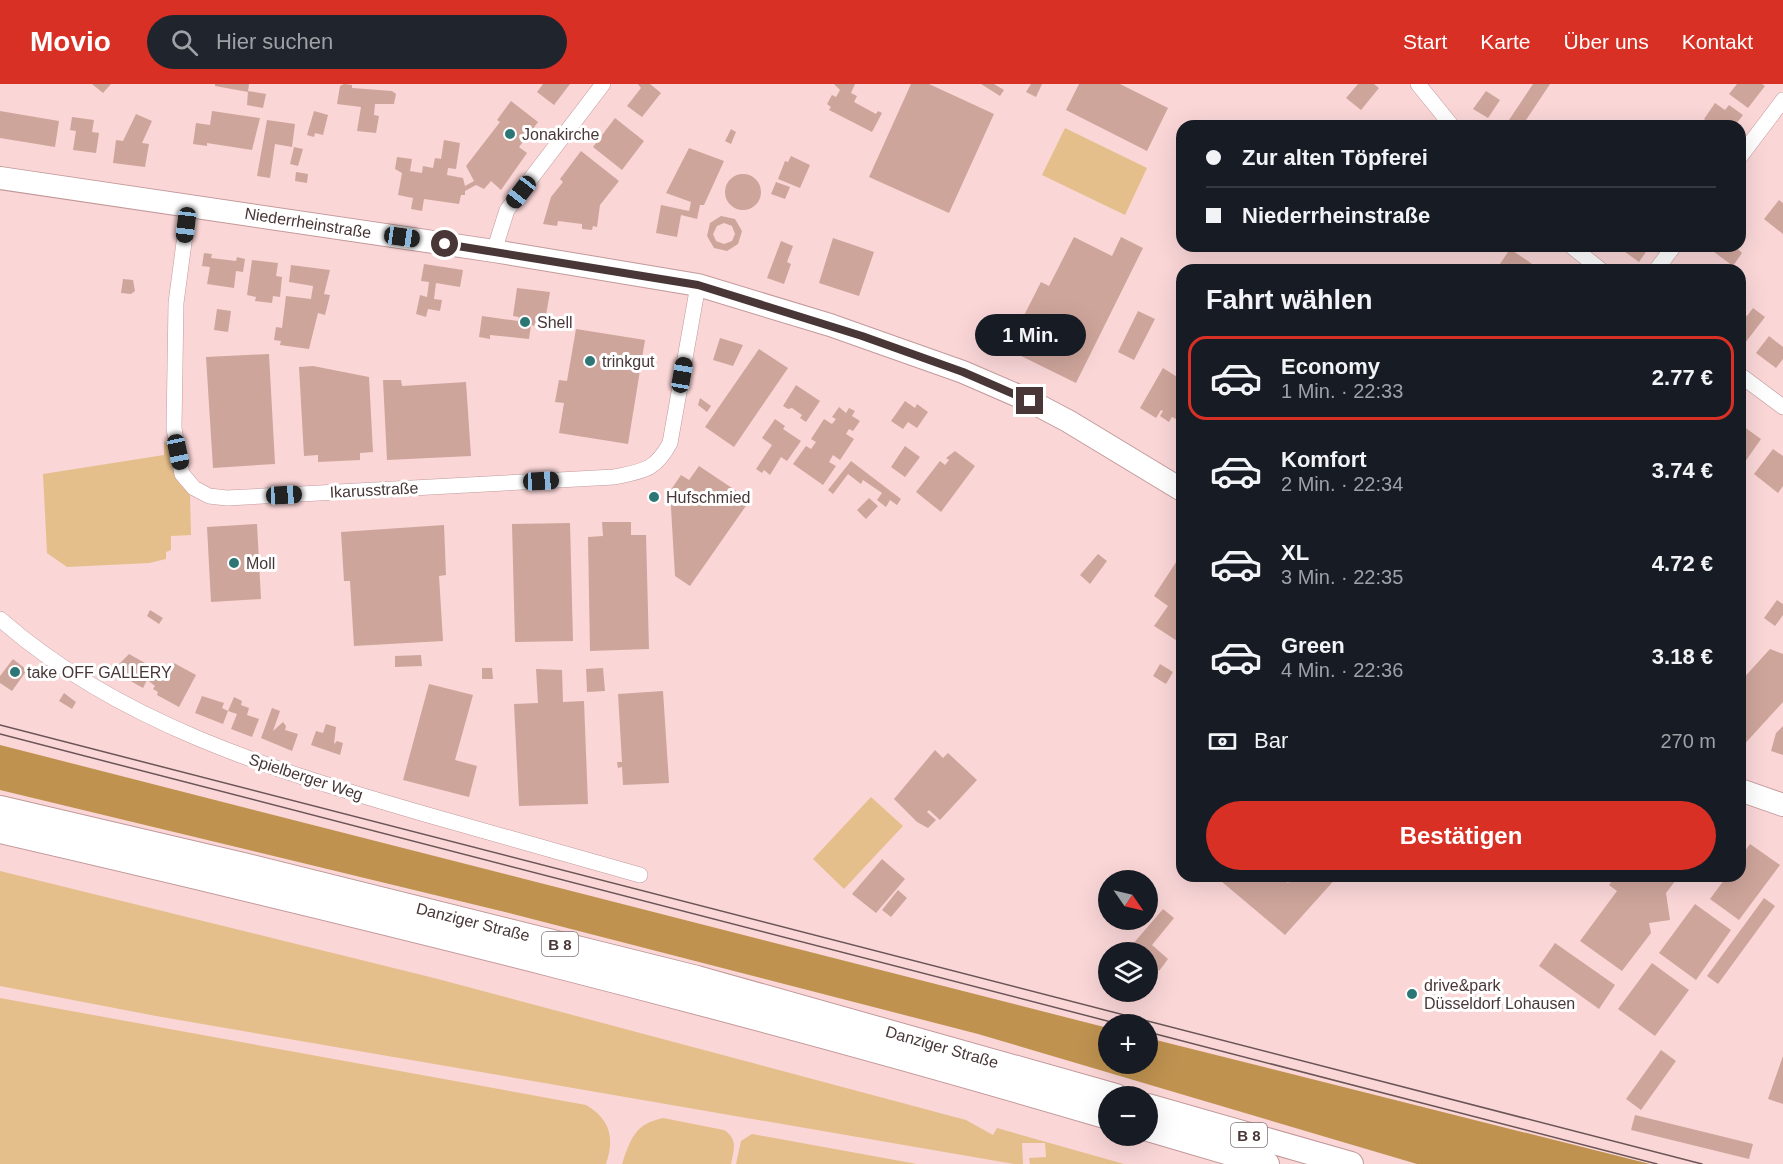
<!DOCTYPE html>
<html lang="de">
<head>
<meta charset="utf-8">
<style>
  body { margin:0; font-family:Helvetica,sans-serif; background:#20242c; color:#f1f3f6; height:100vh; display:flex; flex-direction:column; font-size:22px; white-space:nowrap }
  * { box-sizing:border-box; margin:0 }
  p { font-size:20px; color:#9ea1a6 }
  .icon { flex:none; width:33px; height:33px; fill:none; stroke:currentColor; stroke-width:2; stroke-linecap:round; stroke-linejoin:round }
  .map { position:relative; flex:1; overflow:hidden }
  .details { position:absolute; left:1176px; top:180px; width:570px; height:618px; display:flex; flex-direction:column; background:#171b24; border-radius:18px; box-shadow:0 6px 24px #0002 }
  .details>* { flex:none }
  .banner { position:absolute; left:1176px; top:36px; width:570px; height:132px; border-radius:18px; box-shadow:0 6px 24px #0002; display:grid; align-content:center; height:132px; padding:0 30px; background:#171b24 }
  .needle { width:39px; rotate:124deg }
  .controls { position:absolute; left:1098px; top:786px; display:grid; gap:12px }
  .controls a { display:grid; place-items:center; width:60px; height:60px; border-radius:50%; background:#171b24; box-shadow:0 6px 24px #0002; font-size:30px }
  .end { position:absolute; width:27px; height:27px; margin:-14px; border:8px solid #493738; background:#fff; box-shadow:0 0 0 3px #fff }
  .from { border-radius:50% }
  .bubble { position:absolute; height:42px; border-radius:21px; background:#171b24; box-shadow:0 6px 24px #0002; font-size:20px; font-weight:700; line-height:42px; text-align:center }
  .car { position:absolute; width:18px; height:36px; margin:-18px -9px; border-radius:8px; box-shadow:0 0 4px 2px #0007; background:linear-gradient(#222 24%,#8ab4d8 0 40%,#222 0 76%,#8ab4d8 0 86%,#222 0) }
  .banner b { display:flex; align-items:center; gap:21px; height:57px; font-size:22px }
  .banner b+b { border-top:2px solid #363941 }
  .banner i { width:15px; height:15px; background:#f1f3f6 }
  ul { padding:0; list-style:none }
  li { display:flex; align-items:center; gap:18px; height:84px; margin:0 12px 9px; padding:0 18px; border:3px solid transparent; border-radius:18px }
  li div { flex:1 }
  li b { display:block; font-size:22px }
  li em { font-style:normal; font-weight:700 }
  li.selected { border-color:#d93025 }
  li>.icon { width:54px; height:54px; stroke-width:1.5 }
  h2 { padding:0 30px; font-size:27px; line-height:72px }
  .pay { display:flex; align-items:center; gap:15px; height:66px; padding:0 30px; font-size:22px }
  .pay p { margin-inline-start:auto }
  .action { display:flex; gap:12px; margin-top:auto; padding:12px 30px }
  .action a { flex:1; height:69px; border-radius:36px; background:#d93025; color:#fff; font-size:24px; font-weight:700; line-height:69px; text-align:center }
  header { display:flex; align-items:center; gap:36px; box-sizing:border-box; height:84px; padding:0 30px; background:#d93025; color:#fff }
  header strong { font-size:28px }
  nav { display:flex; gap:33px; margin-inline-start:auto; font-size:21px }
  .search { width:420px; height:54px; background:#20242c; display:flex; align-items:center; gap:15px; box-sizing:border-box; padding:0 21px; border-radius:33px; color:#9ea1a6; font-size:22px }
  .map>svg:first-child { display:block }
  .green { fill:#e5bf8b }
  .forest { fill:#bf9250 }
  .building { fill:#cea59b; fill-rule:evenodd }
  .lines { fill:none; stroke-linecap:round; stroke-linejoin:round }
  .street-casing { stroke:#c3999b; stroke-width:16 }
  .secondary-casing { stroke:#c3999b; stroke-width:24 }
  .primary-casing { stroke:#c3999b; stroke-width:26 }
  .street { stroke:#fff; stroke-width:15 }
  .secondary { stroke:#fff; stroke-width:22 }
  .primary { stroke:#fff; stroke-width:24 }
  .tram { stroke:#6a5455; stroke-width:1.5 }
  .route { stroke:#493738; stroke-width:8 }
  .poi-dot { fill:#2c7676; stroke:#fff; stroke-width:2 }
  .labels { text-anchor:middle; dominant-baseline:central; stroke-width:6; stroke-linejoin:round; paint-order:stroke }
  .shield { fill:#fff; stroke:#807374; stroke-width:1.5 }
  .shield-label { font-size:15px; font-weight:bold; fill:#493738 }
  .poi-label { font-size:16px; fill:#493738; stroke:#fff; text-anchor:start }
  .street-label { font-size:16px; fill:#493738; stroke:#fff }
</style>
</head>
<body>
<header>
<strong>Movio</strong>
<div class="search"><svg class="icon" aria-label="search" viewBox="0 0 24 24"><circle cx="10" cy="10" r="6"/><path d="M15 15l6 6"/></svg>Hier suchen</div>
<nav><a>Start</a><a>Karte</a><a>Über uns</a><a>Kontakt</a></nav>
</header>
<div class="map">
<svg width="1783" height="1080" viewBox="0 0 1783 1080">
  <rect width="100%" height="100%" fill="#fad6d7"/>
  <path class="green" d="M 1065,44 L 1147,84 L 1125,131 L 1042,91 Z
    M 164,357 L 168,361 L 175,388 L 180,400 L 190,409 L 191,451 L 171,452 L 171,466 L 166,468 L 166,475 L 149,479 L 67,483 L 47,469 L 43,390 L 164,371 Z
    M 871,713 L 903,742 L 844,805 L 813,775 Z
    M 0,787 L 434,894 L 966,1036 L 993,1051 L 997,1044 L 1124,1080 L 1030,1080 L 1029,1074 L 1046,1073 L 1045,1059 L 1022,1059 L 1023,1080 L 1014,1080 L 156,932 L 0,902 Z
    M 0,914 L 586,1021 C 610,1035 615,1054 606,1080 L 0,1080 Z
    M 663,1034 L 724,1046 C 738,1055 734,1065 731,1080 L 622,1080 C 631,1054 635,1040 663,1034 Z
    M 752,1050 L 917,1080 L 736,1080 L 741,1057 Z"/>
  <path class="forest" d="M 0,661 L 1108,944 L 1108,980 L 1148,980 L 1148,954 L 1650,1080 L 1417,1080 L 978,950 L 505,828 L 0,706 Z"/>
  <path class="building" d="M 92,0 L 111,0 L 103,9 Z
    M 215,0 L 249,0 L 248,8 L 215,2 Z
    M 344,0 L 352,1 L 352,4 L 392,7 L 396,10 L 394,20 L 375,20 L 374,31 L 379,32 L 376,49 L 357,47 L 361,23 L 337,20 L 340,2 Z
    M 543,0 L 570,0 L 554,21 L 537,8 Z
    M 638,0 L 650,0 L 661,9 L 642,33 L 627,22 L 641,4 Z
    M 834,0 L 855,0 L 851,9 L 857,12 L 854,18 L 876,30 L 878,27 L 882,29 L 872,48 L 829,26 L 831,23 L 827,20 L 832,11 L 836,13 L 840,6 Z
    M 911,0 L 929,0 L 994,30 L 949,129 L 869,93 Z
    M 981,0 L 994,0 L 1004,6 L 1000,12 Z
    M 1031,0 L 1042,0 L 1036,13 L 1026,8 Z
    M 1079,0 L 1120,0 L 1168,24 L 1147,67 L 1066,26 Z
    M 1358,0 L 1374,0 L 1379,4 L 1361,26 L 1346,14 Z
    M 1533,0 L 1550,0 L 1522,42 L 1505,42 Z
    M 1737,0 L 1762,0 L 1765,2 L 1748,24 L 1729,10 Z
    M 248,7 L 266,10 L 263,24 L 247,21 Z
    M 1486,7 L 1500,16 L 1488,34 L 1473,25 Z
    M 511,17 L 538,38 L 519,63 L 527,69 L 501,106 L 491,97 L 484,105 L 476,101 L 465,107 L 465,111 L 461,111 L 459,120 L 424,115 L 422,127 L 411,125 L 413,114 L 398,111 L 402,89 L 395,85 L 397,73 L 412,75 L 410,87 L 422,89 L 423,82 L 433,84 L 435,74 L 441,75 L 444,56 L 460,59 L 456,85 L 448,84 L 447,91 L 463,94 L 465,102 L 474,97 L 466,82 L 500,38 L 497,36 Z
    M 1715,19 L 1725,26 L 1729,21 L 1743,31 L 1736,40 L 1739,42 L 1705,42 L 1708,38 L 1704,35 Z
    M 0,27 L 59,37 L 55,63 L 0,54 Z
    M 212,27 L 260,34 L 252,66 L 207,59 L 207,62 L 193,60 L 196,39 L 210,41 Z
    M 314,27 L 328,31 L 323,51 L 315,49 L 314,53 L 307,51 Z
    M 136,30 L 152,37 L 142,59 L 149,60 L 145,83 L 113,79 L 116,56 L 123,57 Z
    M 72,33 L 94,36 L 92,48 L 99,49 L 96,69 L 73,66 L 76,47 L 70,46 Z
    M 615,34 L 644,57 L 622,86 L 593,63 Z
    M 267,36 L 295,40 L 292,63 L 275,60 L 270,94 L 257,92 Z
    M 731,45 L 736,48 L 731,60 L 725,57 Z
    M 294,63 L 303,65 L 298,82 L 290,80 Z
    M 689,64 L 724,77 L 704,121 L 700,121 L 697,135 L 681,131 L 677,153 L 656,149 L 661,121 L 689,127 L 691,118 L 666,109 Z
    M 581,67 L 619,97 L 600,121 L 597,143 L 593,142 L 592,146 L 582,145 L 582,140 L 558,137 L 557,142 L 543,140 L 551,113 L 563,98 L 560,95 Z
    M 791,72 L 810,81 L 800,104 L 778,95 L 785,77 L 788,78 Z
    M 296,88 L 308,90 L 307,99 L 295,97 Z
    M725 108a18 18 0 1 1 36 0a18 18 0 1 1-36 0Z
    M 776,98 L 790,103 L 785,115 L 771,110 Z
    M 1779,116 L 1783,119 L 1783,150 L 1764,135 Z
    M 721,132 L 735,135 L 742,147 L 738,160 L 727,167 L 714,164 L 707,152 L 710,139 ZM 724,139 L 732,142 L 735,150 L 732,157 L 724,160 L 716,157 L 713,150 L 717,142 Z
    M 1074,153 L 1112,172 L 1121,153 L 1143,164 L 1076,299 L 1007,265 L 1041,198 L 1049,202 Z
    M 833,154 L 874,168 L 859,212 L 819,199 Z
    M 781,157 L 793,162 L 787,178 L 791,180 L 784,200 L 767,194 Z
    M 1617,162 L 1650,162 L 1639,178 Z
    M 1706,162 L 1735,162 L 1742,169 L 1733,182 Z
    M 1510,165 L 1528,177 L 1540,186 L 1496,186 Z
    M 204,169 L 212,170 L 211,174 L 236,177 L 237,173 L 245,175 L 243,188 L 236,187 L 234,204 L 207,200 L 210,183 L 202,182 Z
    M 252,176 L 278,179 L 276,192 L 282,193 L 280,213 L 273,212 L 272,219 L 255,217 L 256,213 L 247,211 Z
    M 424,180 L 463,186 L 460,203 L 436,199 L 434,215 L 442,216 L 440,227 L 428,225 L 426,233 L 416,230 L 420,211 L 427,213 L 429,198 L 421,197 Z
    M 291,181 L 330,186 L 324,210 L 330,211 L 325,231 L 318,229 L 309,265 L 280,261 L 281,257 L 274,256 L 276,243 L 282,244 L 286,212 L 311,215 L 313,202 L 289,198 Z
    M 123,195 L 133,196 L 135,207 L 131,210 L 121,209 Z
    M 517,204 L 550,208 L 545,237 L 536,236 L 535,242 L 531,241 L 529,255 L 490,251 L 490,255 L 479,253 L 482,232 L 518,237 L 519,233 L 513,232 Z
    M 1753,224 L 1765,233 L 1745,259 L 1740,255 L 1740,227 L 1747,232 Z
    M 217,225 L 231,227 L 228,248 L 214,246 Z
    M 1138,227 L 1155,235 L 1134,276 L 1118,268 Z
    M 576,245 L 645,256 L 628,360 L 559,349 L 564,319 L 555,318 L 559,296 L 567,297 Z
    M 1769,252 L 1783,263 L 1783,275 L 1776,284 L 1756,269 Z
    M 720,254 L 743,261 L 733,282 L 713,276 Z
    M 759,265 L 788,284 L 734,363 L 705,343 Z
    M 269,270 L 275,380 L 213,384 L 206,273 Z
    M 313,282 L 369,293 L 373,368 L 360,369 L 360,376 L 318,378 L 318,371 L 304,372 L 299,283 Z
    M 1163,284 L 1182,296 L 1182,338 L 1172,333 L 1169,338 L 1160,332 L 1163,327 L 1161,326 L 1156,334 L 1140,324 Z
    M 383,296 L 401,296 L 402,302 L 466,298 L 471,372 L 387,376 Z
    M 796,301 L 820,317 L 806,338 L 800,334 L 802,331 L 792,324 L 788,325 L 783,322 Z
    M 700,314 L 711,322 L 707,328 L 698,321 Z
    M 905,317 L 915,324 L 917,320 L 928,328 L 917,344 L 908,338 L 903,345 L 891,337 Z
    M 839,323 L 846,329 L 849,324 L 855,327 L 852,332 L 860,337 L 853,347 L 849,345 L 846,350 L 854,355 L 840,376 L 833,371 L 829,378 L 836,382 L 823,401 L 793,380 L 806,362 L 811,365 L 816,358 L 811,355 L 824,335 L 832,340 L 836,335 L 832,333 Z
    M 775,335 L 785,342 L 783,345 L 801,357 L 787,377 L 781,373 L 770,391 L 764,386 L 762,389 L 756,385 L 772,361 L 762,354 Z
    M 1740,340 L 1761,355 L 1740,385 Z
    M 905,362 L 920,373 L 905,393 L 891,383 Z
    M 1773,365 L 1783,372 L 1783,402 L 1778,409 L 1754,390 Z
    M 955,367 L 975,382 L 941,428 L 916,408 L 940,377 L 945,381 L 949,376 L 946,374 Z
    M 851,377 L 901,415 L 897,421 L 890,416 L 886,423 L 877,416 L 882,409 L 863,396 L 861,400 L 848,390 L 833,410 L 828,406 Z
    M 699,382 L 750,416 L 690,502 L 675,492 L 670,407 L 681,391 L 689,396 Z
    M 869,414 L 878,422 L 866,435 L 857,426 Z
    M 602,438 L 631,438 L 631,451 L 646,451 L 649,565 L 590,567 L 588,453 L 603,452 Z
    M 570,439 L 573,557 L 515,558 L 512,440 Z
    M 257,440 L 261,515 L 211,518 L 207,443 Z
    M 444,441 L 446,491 L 439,492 L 443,557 L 354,562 L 350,497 L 344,497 L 341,448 Z
    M 1182,469 L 1182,560 L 1154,542 L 1168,522 L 1154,512 Z
    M 1098,470 L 1107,477 L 1090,500 L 1080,491 Z
    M 1777,516 L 1783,520 L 1783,531 L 1775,542 L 1764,534 Z
    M 150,526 L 163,534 L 159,540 L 147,532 Z
    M 1770,565 L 1783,570 L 1783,618 L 1740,665 L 1740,598 Z
    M 129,570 L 154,584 L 151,589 L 165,596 L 174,579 L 196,591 L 179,623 L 157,611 L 158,608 L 153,605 L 155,602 L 150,598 L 147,596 L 143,604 L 118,590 L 122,582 L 119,580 Z
    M 421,571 L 422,582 L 395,583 L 395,572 Z
    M 13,575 L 27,586 L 12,607 L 0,599 L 0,592 Z
    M 1160,580 L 1173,588 L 1166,600 L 1153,592 Z
    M 482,584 L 492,584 L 493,595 L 482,595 Z
    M 603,584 L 605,607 L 587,608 L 586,585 Z
    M 536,585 L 562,586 L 563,618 L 584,617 L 588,720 L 519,722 L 514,620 L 538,619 Z
    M 429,600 L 473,611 L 455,676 L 477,682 L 469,713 L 403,696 Z
    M 663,607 L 669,699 L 623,701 L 622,683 L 618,684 L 617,678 L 622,678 L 618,610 Z
    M 64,609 L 76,618 L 72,625 L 59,617 Z
    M 202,612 L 224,619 L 222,624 L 228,627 L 223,640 L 195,629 Z
    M 234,613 L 242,617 L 241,621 L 249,624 L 247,631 L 259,635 L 252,653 L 231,645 L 237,630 L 228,627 Z
    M 272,624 L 280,627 L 273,647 L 283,638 L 286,642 L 285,646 L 298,650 L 292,667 L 261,654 Z
    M 326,640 L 336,643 L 334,660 L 337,657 L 343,659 L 340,671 L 311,661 L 316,647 L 323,649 Z
    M 1783,642 L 1783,671 L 1771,667 L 1776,649 Z
    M 935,666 L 943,674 L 948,669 L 977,696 L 940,736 L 929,726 L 927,728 L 936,736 L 928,744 L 917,738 L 894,715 Z
    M 1750,760 L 1780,781 L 1739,836 L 1710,815 L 1727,792 L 1740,792 L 1740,774 Z
    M 882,775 L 905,795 L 876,829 L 852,810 Z
    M 1215,792 L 1280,792 L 1288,799 L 1294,792 L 1338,792 L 1285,851 Z
    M 1616,792 L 1679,792 L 1666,809 L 1670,836 L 1649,839 L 1651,849 L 1622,887 L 1580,857 L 1617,807 L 1609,801 Z
    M 898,806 L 907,814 L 891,833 L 882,826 Z
    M 1764,814 L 1775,822 L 1718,900 L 1707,892 Z
    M 1695,820 L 1731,846 L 1696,896 L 1659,869 Z
    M 1163,825 L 1174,834 L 1152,861 L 1168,875 L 1159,887 L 1148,877 L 1148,868 L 1126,868 Z
    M 1555,859 L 1615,901 L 1599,925 L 1539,882 Z
    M 1652,879 L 1689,906 L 1655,952 L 1618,925 Z
    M 1661,966 L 1676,977 L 1641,1026 L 1626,1015 Z
    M 1783,972 L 1783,1020 L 1768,1015 Z
    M 1635,1031 L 1753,1060 L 1749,1075 L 1631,1046 Z"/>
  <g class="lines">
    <defs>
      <path id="street" d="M 1418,0 L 1452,42
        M 1740,73 L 1783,16
        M 189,121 L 176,219 L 174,344 L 178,368 L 182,390 L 194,404 L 209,412 L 227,414 L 614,393 C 643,387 655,387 670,359 L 698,201
        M 1571,162 L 1601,186
        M 494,167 L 507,126 L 603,0
        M 1656,186 L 1674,162
        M 1740,291 L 1783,323
        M 0,535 C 118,639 273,686 421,729 C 494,749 567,770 640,791"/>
      <path id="secondary" d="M 0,94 L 494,167 L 698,201 L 830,241 L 963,288 L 1030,317 L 1068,337 L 1182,406
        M 1740,706 L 1783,721"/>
      <path id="primary" d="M 0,724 L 243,781 L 697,894 L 1116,1012
        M 0,747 C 372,833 743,925 1108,1033
        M 1148,1022 L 1351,1080
        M 1148,1045 L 1267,1080"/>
    </defs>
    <use href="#street" class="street-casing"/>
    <use href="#secondary" class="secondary-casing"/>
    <use href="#primary" class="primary-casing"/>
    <use href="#street" class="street"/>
    <use href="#secondary" class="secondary"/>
    <use href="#primary" class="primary"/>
    <path class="tram" d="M 0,641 L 1702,1080
      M 0,650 L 1119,940
      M 1148,948 L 1657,1080"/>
  </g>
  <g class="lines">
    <path class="route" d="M 445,160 L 698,201 L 862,252 L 963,288 L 1030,317"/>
  </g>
  <g class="poi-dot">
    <circle cx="510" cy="50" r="6"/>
    <circle cx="525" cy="238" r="6"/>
    <circle cx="590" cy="277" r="6"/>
    <circle cx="654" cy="413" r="6"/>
    <circle cx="234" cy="479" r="6"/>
    <circle cx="15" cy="588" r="6"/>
    <circle cx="1412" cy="910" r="6"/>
  </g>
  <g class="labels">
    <g class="shield">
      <rect x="542" y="848" width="36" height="24" rx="4.5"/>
      <rect x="1231" y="1039" width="36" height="24" rx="4.5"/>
    </g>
    <g class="shield-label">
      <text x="560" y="860">B 8</text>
      <text x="1249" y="1051">B 8</text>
    </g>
    <g class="poi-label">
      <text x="522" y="50">Jonakirche</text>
      <text x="537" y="238">Shell</text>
      <text x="602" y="277">trinkgut</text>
      <text x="666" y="413">Hufschmied</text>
      <text x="246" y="479">Moll</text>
      <text x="27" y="588">take OFF GALLERY</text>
      <text x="1424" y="901">drive&amp;park<tspan x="1424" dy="18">Düsseldorf Lohausen</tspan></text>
    </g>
    <g class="street-label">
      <text transform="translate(308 139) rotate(9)">Niederrheinstraße</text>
      <text transform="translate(374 406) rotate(-3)">Ikarusstraße</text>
      <text transform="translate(306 693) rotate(18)">Spielberger Weg</text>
      <text transform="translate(473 838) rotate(14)">Danziger Straße</text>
      <text transform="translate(942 963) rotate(16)">Danziger Straße</text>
    </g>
  </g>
</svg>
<div class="controls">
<a><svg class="needle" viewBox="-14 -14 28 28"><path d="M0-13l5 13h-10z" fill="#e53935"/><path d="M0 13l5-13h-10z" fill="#9ea1a6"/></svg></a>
<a><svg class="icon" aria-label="layers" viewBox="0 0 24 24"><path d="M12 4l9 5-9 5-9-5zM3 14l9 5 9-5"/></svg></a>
<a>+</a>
<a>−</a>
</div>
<i class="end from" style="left:445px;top:160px"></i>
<i class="end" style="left:1030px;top:317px"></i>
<div class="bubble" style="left:975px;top:230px;width:111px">1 Min.</div>
<i class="car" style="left:521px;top:108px;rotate:218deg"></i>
<i class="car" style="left:186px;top:141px;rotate:187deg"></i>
<i class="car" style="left:402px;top:153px;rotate:98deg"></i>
<i class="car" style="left:682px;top:291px;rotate:10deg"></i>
<i class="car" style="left:178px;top:368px;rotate:168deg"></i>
<i class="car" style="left:541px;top:397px;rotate:87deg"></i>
<i class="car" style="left:284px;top:411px;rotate:87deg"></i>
<div class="banner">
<b><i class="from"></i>Zur alten Töpferei</b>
<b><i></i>Niederrheinstraße</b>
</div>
<section class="details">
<h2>Fahrt wählen</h2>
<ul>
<li class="selected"><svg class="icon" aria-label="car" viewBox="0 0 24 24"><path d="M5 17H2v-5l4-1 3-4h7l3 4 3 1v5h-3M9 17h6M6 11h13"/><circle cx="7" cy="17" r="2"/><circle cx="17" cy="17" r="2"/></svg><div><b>Economy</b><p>1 Min. · 22:33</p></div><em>2.77 €</em></li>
<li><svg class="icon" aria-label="car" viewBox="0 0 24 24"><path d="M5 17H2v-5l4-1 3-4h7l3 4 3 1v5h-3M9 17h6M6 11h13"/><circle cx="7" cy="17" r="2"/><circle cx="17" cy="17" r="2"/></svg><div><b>Komfort</b><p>2 Min. · 22:34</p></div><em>3.74 €</em></li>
<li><svg class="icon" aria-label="car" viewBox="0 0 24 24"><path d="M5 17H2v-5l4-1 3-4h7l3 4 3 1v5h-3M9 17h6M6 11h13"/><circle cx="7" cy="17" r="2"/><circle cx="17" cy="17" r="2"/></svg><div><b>XL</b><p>3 Min. · 22:35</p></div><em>4.72 €</em></li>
<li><svg class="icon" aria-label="car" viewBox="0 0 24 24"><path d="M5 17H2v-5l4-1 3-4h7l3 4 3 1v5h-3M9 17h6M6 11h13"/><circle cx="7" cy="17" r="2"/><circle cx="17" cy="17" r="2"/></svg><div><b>Green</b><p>4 Min. · 22:36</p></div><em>3.18 €</em></li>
</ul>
<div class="pay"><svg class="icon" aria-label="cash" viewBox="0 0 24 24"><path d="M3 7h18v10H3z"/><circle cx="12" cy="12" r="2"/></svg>Bar<p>270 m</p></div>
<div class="action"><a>Bestätigen</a></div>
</section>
</div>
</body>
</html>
